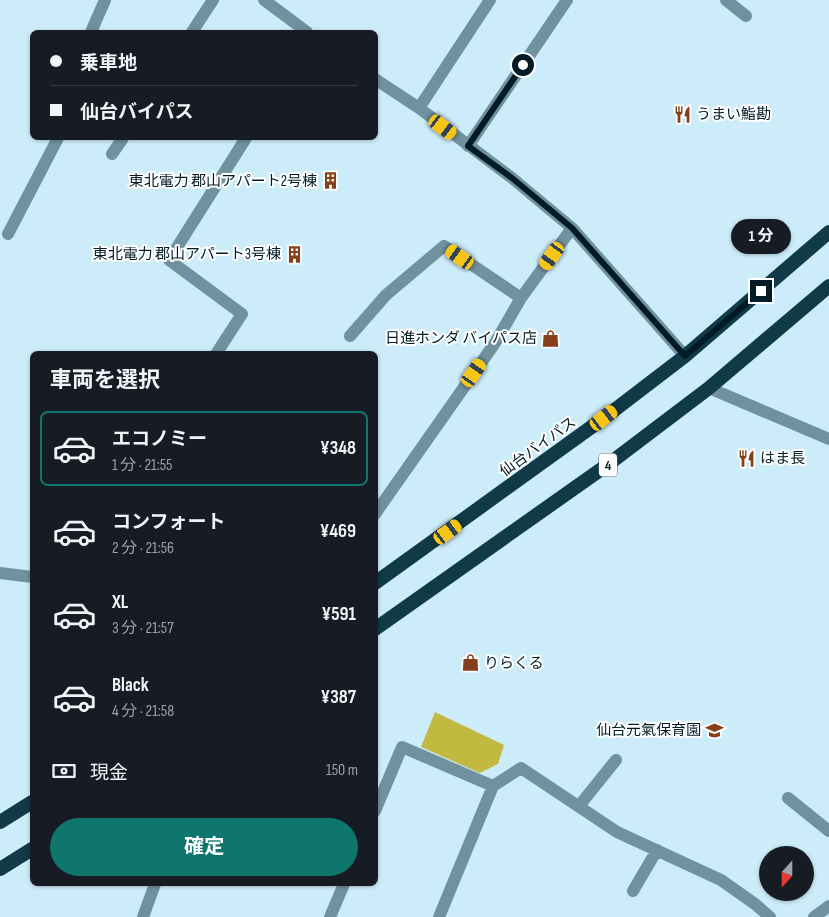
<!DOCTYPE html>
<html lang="ja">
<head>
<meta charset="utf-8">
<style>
  body { margin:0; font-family:"Sofia Sans Condensed","Noto Sans JP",sans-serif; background:#242831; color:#f1f3f6; height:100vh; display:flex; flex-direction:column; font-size:19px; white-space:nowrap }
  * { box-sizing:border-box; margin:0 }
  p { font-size:16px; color:#9ea1a6 }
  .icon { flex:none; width:28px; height:28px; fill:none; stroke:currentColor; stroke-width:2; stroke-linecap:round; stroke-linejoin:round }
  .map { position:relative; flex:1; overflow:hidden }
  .details { position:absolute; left:30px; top:351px; width:348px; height:535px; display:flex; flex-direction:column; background:#171b24; border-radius:8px; box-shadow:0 1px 4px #0004 }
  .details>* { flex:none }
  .banner { position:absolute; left:30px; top:30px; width:348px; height:110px; border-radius:8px; box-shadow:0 1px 4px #0004; display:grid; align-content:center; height:110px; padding:0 20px; background:#171b24 }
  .needle { width:32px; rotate:201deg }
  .fabs { position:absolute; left:759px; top:846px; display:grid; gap:10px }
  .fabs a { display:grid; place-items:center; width:55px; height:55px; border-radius:50%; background:#171b24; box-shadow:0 1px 4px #0004; font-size:25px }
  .end { position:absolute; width:22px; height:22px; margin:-11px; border:6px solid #021b25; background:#fff; box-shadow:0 0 0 2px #fff }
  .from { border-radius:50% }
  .bubble { position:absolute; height:35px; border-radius:18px; background:#171b24; box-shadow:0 1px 4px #0004; font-size:16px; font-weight:700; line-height:35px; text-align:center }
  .car { position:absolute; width:15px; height:30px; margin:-15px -8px; border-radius:6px; box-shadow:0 0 4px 1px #0007; background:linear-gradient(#f5c518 24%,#345 0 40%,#f5c518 0 76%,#345 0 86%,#f5c518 0) }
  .banner b { display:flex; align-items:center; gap:18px; height:48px; font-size:19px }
  .banner b+b { border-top:1px solid #363941 }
  .banner i { width:12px; height:12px; background:#f1f3f6 }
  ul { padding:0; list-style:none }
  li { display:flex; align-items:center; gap:15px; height:75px; margin:0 10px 8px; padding:0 10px; border:2px solid transparent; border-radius:8px }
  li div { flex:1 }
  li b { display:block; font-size:19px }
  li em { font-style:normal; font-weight:700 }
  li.active { border-color:#0f766e }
  li>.icon { width:45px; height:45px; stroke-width:1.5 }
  h2 { padding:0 20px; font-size:22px; line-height:60px }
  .pay { display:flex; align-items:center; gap:12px; height:55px; padding:0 20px; font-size:19px }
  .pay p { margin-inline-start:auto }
  .cta { display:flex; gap:10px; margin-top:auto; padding:10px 20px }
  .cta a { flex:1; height:58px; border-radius:30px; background:#0f766e; color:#fff; font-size:20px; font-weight:700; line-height:58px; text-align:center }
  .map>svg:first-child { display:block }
  .green { fill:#c2b940 }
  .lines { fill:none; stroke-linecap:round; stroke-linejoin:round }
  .service { stroke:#70919e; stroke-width:12 }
  .minor { stroke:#70919e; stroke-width:12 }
  .trunk { stroke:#113a49; stroke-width:14 }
  .route { stroke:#021b25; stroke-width:6 }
  .labels { text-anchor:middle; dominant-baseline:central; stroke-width:4; stroke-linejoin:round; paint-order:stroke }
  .shield { fill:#fff; stroke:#4e5f66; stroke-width:1 }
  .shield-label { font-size:14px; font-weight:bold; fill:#021b25 }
  .poi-label { font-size:15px; fill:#021b25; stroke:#fff; text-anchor:end }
  .street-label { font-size:15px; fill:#021b25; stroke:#fff }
</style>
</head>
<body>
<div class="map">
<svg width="829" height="917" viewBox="0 0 829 917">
  <rect width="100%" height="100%" fill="#cdecfa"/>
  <path class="green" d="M 435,712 L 504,745 L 498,764 L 480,773 L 421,747 Z"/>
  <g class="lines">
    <path class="service" d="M 579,806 L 616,760"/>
    <path class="minor" d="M 264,0 L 307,32
      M 726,0 L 746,16
      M 91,32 L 105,0
      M 192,32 L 213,0
      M 375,79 L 419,108 L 512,178 L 572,228 L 685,356
      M 419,108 L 490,0
      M 468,146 L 567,0
      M 112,154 L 123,138
      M 8,234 L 58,138
      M 350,336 L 386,295 L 444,246 L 521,298
      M 216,354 L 242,314 L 169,260 L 246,138
      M 709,388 L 829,439
      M 375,514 L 495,343 L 521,298 L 572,228
      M 0,573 L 32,577
      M 788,798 L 829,831
      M 375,811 L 402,747 L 493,786
      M 633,891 L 657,850
      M 143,917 L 155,884
      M 330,917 L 344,884
      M 439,917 L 493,786 L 521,768 L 617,832 L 721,880 L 755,904 L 770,917
      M 814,917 L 829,906"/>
    <path class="trunk" d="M 375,583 L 604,418 L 685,356 L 829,232
      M 375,629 L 610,463 L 709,388 L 829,286
      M 0,822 L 32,802
      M 0,869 L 32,849"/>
  </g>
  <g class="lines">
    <path class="route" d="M 523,65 L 468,146 L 512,178 L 572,228 L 685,356 L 761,291"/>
  </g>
  <defs>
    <symbol id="restaurant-bare" viewBox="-9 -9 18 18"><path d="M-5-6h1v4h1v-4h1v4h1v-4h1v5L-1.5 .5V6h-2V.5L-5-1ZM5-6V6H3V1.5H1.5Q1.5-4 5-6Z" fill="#863f1b" stroke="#fff" stroke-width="2.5" paint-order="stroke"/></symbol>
    <symbol id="building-bare" viewBox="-9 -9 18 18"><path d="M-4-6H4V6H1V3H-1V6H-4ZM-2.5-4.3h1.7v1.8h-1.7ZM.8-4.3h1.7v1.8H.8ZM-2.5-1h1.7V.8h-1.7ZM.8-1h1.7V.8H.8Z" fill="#863f1b" stroke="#fff" stroke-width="2.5" paint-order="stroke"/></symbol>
    <symbol id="shop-bare" viewBox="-9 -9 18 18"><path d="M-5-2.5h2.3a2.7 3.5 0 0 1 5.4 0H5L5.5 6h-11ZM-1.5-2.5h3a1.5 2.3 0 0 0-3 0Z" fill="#863f1b" stroke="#fff" stroke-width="2.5" paint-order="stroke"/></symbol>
    <symbol id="school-bare" viewBox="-9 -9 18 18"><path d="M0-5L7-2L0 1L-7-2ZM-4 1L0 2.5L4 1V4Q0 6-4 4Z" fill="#863f1b" stroke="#fff" stroke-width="2.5" paint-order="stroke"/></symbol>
  </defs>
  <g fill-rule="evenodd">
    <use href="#restaurant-bare" x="670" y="102" width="25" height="25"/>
    <use href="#building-bare" x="318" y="168" width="25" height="25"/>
    <use href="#building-bare" x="282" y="242" width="25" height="25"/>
    <use href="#shop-bare" x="538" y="326" width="25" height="25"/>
    <use href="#restaurant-bare" x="734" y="446" width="25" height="25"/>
    <use href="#shop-bare" x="458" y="650" width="25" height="25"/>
    <use href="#school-bare" x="702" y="718" width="25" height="25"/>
  </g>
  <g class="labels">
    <rect class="shield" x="599" y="453.5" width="18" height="23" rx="4"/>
    <g class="shield-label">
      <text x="608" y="465">4</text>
    </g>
    <g class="poi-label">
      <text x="696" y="114" text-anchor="start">うまい鮨勘</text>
      <text x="317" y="181">東北電力 郡山アパート2号棟</text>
      <text x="281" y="254">東北電力 郡山アパート3号棟</text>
      <text x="537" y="338">日進ホンダ バイパス店</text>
      <text x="760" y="458" text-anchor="start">はま長</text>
      <text x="484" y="663" text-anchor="start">りらくる</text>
      <text x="701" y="730">仙台元氣保育園</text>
    </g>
    <g class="street-label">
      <text transform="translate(538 447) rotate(-36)">仙台バイパス</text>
    </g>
  </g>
</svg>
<div class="fabs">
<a><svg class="needle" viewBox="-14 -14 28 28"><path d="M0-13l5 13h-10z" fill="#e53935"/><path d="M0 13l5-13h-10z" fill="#9ea1a6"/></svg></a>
</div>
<i class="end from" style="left:523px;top:65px"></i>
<i class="end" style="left:761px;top:291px"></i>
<div class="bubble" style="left:731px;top:219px;width:60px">1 分</div>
<i class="car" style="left:443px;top:127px;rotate:127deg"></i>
<i class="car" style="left:552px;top:256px;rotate:216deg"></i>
<i class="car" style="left:460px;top:257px;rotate:305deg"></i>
<i class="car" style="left:474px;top:373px;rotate:35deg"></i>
<i class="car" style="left:604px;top:418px;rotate:52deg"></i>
<i class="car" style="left:448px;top:532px;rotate:54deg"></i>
<div class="banner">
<b><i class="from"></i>乗車地</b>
<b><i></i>仙台バイパス</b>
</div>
<section class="details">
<h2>車両を選択</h2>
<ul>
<li class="active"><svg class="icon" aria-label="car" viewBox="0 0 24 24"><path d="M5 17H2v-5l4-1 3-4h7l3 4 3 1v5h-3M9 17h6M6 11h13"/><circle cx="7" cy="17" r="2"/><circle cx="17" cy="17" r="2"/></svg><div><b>エコノミー</b><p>1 分 · 21:55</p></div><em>¥348</em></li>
<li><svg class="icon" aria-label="car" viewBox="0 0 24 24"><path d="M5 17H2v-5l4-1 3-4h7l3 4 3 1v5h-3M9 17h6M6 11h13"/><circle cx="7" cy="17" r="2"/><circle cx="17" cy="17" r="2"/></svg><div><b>コンフォート</b><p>2 分 · 21:56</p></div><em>¥469</em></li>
<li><svg class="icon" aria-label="car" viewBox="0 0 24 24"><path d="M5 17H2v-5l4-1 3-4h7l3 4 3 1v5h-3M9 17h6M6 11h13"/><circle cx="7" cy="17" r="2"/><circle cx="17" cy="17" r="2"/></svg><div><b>XL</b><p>3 分 · 21:57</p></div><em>¥591</em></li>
<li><svg class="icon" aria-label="car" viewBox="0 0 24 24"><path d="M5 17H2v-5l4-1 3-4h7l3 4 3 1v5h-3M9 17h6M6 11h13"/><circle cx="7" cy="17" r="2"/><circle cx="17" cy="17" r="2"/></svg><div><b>Black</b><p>4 分 · 21:58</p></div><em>¥387</em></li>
</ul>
<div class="pay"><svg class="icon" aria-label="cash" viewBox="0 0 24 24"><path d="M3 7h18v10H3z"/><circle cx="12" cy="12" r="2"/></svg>現金<p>150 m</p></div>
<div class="cta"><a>確定</a></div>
</section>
</div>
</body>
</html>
